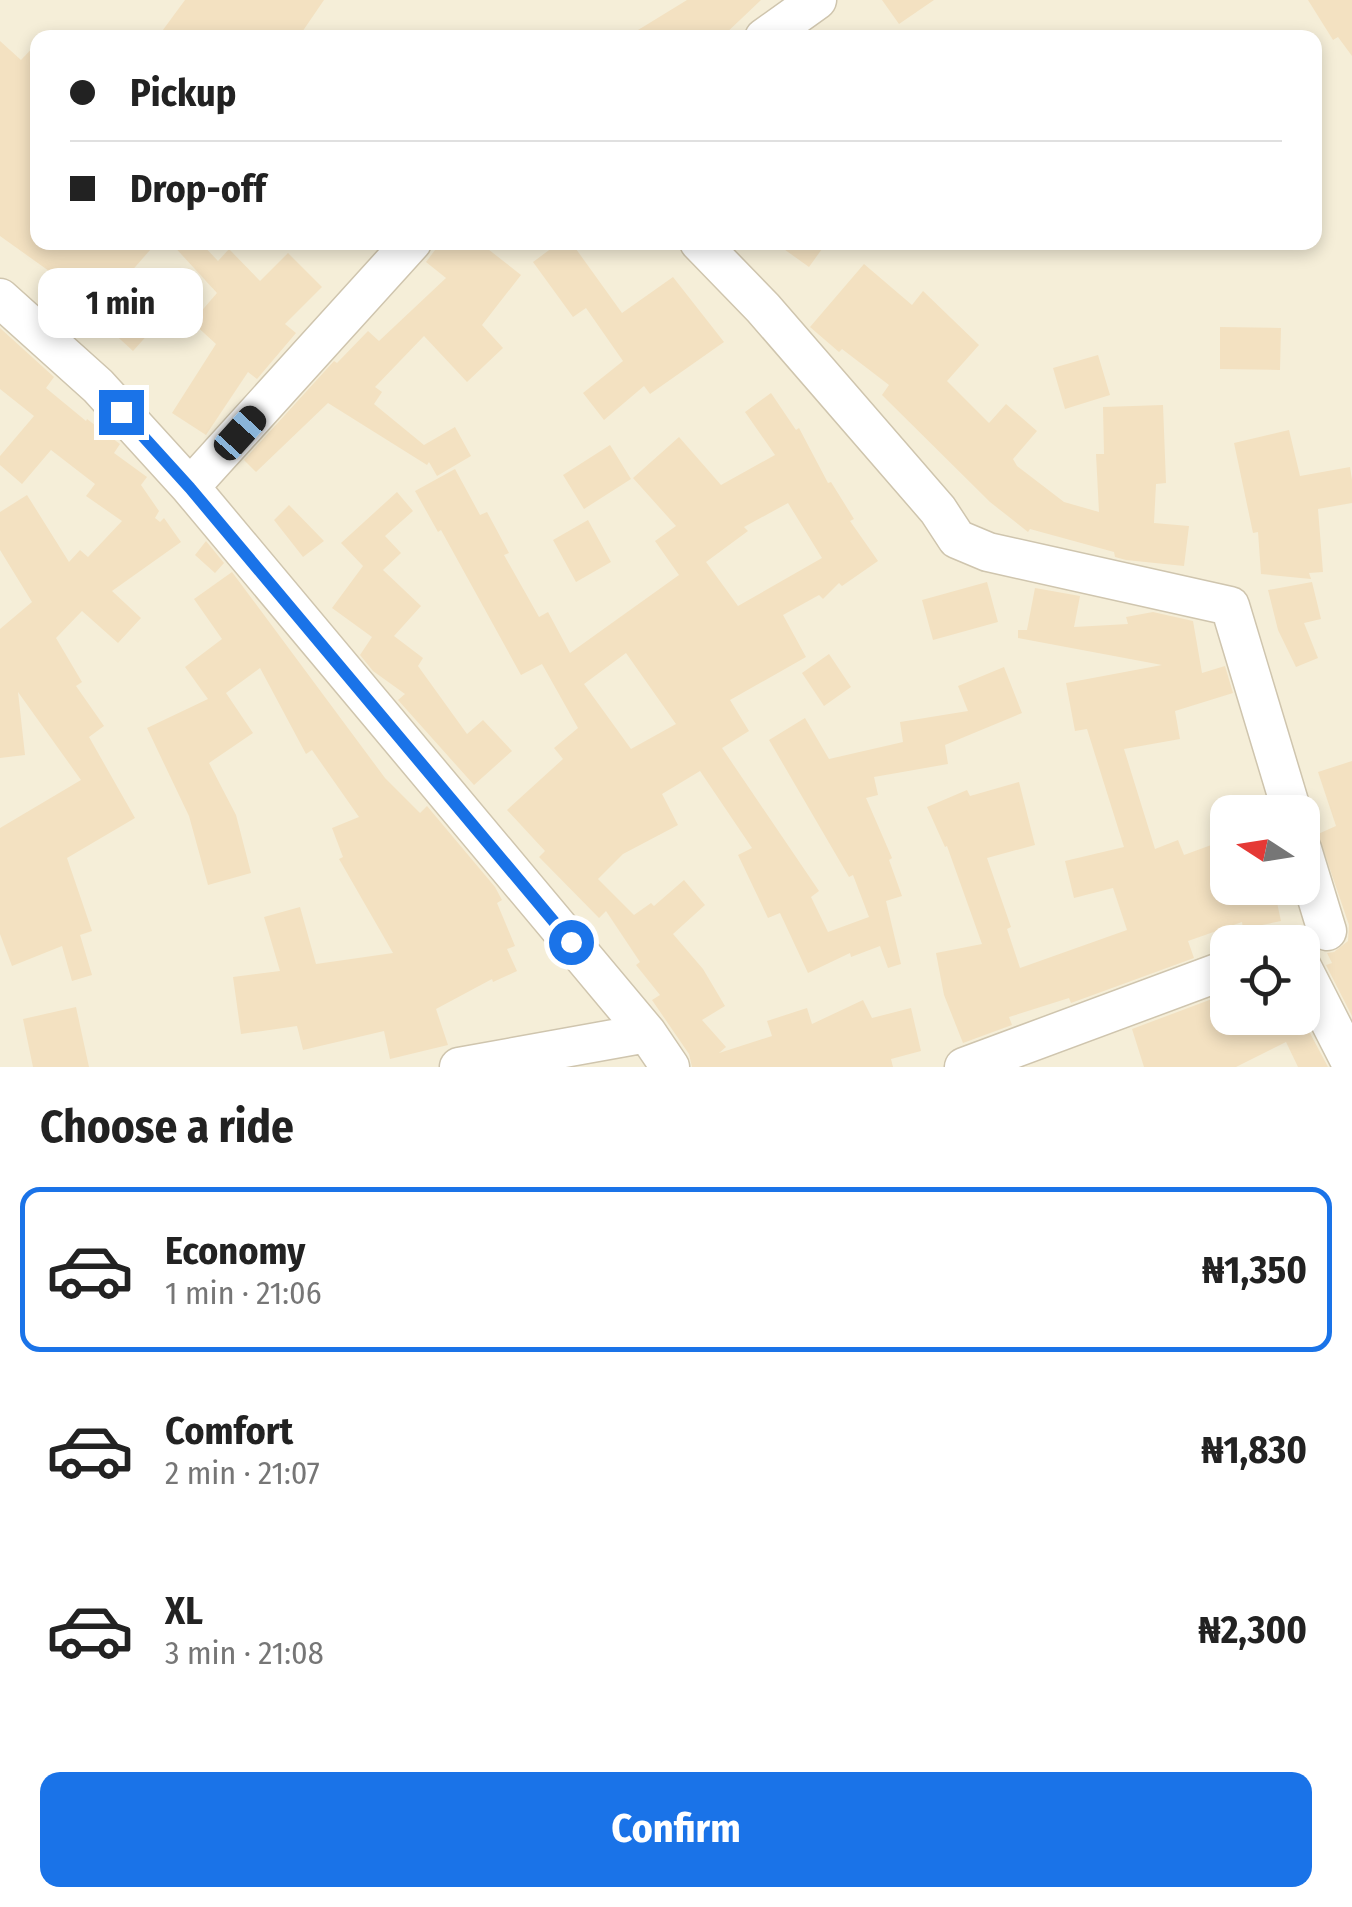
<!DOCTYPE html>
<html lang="en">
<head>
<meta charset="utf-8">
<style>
  body { margin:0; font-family:"Fira Sans Condensed",sans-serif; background:#f6f6f6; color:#222; height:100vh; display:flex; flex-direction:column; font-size:38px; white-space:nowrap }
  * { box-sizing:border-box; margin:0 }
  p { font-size:32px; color:#767676 }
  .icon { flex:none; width:55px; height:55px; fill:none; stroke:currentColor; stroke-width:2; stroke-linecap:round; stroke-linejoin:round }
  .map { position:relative; height:1067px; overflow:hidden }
  .drawer { display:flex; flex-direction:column; background:#fff; flex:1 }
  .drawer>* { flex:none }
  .banner { position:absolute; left:30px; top:30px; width:1292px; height:220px; border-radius:20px; box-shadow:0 5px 15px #0003; display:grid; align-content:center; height:220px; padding:0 40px; background:#fff }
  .needle { width:65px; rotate:282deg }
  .controls { position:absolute; left:1210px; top:795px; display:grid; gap:20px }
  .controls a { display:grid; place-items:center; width:110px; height:110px; border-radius:20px; background:#fff; box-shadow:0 5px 15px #0003; font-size:50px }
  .end { position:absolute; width:45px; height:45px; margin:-22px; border:12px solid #1a73e8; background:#fff; box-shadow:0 0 0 5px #fff }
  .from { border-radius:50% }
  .bubble { position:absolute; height:70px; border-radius:20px; background:#fff; box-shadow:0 5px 15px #0003; font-size:32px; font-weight:700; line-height:70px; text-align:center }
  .car { position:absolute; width:30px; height:60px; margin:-30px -15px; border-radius:12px; box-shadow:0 0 8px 2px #0007; background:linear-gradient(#222 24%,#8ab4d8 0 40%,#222 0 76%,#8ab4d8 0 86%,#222 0) }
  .banner b { display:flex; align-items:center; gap:35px; height:95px; font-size:38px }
  .banner b+b { border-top:2px solid #e0e0e0 }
  .banner i { width:25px; height:25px; background:#222 }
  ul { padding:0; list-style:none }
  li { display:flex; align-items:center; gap:30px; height:165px; margin:0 20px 15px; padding:0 20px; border:5px solid transparent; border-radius:20px }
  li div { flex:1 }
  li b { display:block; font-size:38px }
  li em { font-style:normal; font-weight:700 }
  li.on { border-color:#1a73e8 }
  li>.icon { width:90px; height:90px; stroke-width:1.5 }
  h2 { padding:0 40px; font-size:45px; line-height:120px }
  .action { display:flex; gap:20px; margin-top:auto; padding:20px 40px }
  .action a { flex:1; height:115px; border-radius:20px; background:#1a73e8; color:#fff; font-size:40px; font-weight:700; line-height:115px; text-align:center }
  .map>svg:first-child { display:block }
  .residential { fill:#f5eed8; fill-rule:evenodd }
  .building { fill:#f3e1c1; fill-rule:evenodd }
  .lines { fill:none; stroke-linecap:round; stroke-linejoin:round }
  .minor-casing { stroke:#cfc5ae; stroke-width:41 }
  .minor { stroke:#fff; stroke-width:38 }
  .route { stroke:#1a73e8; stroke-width:12 }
</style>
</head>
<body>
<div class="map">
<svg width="1352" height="1067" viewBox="0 0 1352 1067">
  <rect width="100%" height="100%" fill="#fdfaea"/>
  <path class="residential" d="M 0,0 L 1352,0 L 1352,1067 L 0,1067 ZM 38,38 L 1315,38 L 1315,242 L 38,242 ZM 1228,812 L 1302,812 L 1302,888 L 1228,888 ZM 1228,942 L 1302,942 L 1302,1018 L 1228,1018 Z"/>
  <path class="building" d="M 185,0 L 324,0 L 298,38 L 157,38 Z
    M 687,0 L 761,0 L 721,38 L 625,38 Z
    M 882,0 L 934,0 L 899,24 Z
    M 1308,0 L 1352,0 L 1352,56 L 1338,37 L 1333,40 Z
    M 0,41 L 21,60 L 38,42 L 38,242 L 157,242 L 129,274 L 169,311 L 133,351 L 73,296 L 77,291 L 0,236 Z
    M 170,242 L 200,242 L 218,261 L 229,249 L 260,281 L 288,253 L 322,287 L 285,324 L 296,333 L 257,379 L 248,372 L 206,435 L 172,413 L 216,344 L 192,322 L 217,293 Z
    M 441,242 L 479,242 L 521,275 L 482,325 L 503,348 L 467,382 L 424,336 L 375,387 L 382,392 L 374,404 L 424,445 L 455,427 L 471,456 L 437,476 L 429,462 L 427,465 L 328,403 L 256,472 L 244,460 L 334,361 L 337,363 L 368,331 L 379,341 L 446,278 L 426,262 Z
    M 560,242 L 571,242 L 622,313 L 673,277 L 724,342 L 650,394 L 644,386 L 604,420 L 583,393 L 623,361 L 586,308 L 573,317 L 533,262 Z
    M 774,242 L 827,242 L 809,267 Z
    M 864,264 L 912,305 L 923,291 L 979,345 L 947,381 L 989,423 L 1006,404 L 1037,431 L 1013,459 L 1017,466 L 1064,502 L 1099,512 L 1096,454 L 1104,454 L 1103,407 L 1163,405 L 1166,483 L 1156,484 L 1154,523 L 1189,526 L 1184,566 L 1126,560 L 1115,557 L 1114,552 L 1030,529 L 1028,532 L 990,502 L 882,395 L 889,385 L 842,349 L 839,352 L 810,327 Z
    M 1220,327 L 1281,328 L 1280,370 L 1220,369 Z
    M 0,328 L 54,377 L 46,388 L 86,421 L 87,419 L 120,444 L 114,453 L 147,477 L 141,485 L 159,511 L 155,518 L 160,522 L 164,518 L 181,542 L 112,591 L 141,618 L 118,643 L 82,611 L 56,638 L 82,682 L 76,686 L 104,726 L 89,737 L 135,818 L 67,858 L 92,931 L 80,935 L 92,975 L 72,981 L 62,946 L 12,966 L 0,934 L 0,828 L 81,780 L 18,692 L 25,755 L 0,758 L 0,629 L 32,602 L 0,550 L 0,512 L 27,495 L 69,562 L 80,550 L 88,557 L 122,521 L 86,496 L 95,484 L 51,450 L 22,484 L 0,465 L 0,456 L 34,416 L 0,389 Z
    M 1098,355 L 1110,395 L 1065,409 L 1053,368 Z
    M 771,393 L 796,430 L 799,428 L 828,483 L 831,482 L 854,519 L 850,521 L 878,561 L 842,586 L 839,583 L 823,599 L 819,595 L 783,615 L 806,657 L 730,700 L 749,731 L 722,748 L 819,891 L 811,897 L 828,932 L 869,917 L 853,875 L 849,877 L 769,740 L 805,718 L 829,759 L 903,742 L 900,722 L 968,711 L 958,686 L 1004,667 L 1022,713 L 945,745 L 948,764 L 874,777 L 878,795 L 866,798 L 892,858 L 889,860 L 902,896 L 886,901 L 901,964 L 888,968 L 880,946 L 851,957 L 850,953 L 808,973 L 780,913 L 768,918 L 738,855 L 752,848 L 700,771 L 662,794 L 678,825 L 623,854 L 598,879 L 634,915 L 651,903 L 654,906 L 684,880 L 705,905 L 673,934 L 703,969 L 725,1006 L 702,1020 L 726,1047 L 719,1053 L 772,1036 L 767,1021 L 807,1008 L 812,1024 L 863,1000 L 872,1018 L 911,1008 L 921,1051 L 891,1059 L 893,1067 L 692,1067 L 689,1054 L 652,1000 L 660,995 L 636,965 L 640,962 L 606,911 L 599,918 L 539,857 L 545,851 L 507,810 L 563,759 L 554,748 L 578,728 L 542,664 L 521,675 L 441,530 L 438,532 L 415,491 L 455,469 L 480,515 L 487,512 L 509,553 L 504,555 L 539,617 L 548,612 L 570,653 L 679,575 L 655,541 L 676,526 L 633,478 L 679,437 L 721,485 L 775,455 L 745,412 ZM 788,503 L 822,558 L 738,606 L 706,562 L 748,531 L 744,527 ZM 626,653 L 676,724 L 631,749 L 584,684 Z
    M 1289,430 L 1300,476 L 1350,467 L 1352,480 L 1352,503 L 1318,509 L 1323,572 L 1309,573 L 1311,579 L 1261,574 L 1258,532 L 1253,533 L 1234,443 Z
    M 610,445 L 631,479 L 584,509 L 563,475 Z
    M 397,492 L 413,511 L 385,536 L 401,553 L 383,570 L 421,606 L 394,636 L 423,658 L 418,666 L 467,734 L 483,720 L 512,751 L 474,785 L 398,700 L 405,694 L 373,671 L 360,655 L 372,637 L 332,608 L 363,566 L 341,543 Z
    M 289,505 L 324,541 L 303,557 L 274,520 Z
    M 588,520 L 611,562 L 576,582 L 553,540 Z
    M 206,541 L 224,563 L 215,573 L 195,555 Z
    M 232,572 L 385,778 L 420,813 L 427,806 L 495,887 L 502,900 L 497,903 L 515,946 L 507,949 L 517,971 L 493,982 L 492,979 L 436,1009 L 448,1045 L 390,1059 L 384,1031 L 303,1050 L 297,1026 L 241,1034 L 233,977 L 280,971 L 264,917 L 300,907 L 316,964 L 393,953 L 339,859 L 343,857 L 332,828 L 359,817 L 312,750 L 306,754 L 260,668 L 226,693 L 253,733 L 209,763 L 236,815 L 251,873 L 208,885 L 189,816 L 147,728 L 208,699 L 185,667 L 222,639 L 194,599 Z
    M 987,582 L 998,622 L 933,640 L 922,600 Z
    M 1312,582 L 1321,619 L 1304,623 L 1318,658 L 1296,667 L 1278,630 L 1268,590 Z
    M 1035,588 L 1080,596 L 1074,627 L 1128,624 L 1126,617 L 1153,612 L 1193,621 L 1202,673 L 1225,666 L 1233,693 L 1175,711 L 1180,739 L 1124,749 L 1155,849 L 1178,840 L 1184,855 L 1214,844 L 1232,898 L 1274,889 L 1281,921 L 1243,929 L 1242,922 L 1188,941 L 1194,958 L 1071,1003 L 1069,998 L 1009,1017 L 1012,1025 L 963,1043 L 944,995 L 936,953 L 982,944 L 947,846 L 945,847 L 927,807 L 967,790 L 970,796 L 1019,782 L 1035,845 L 987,858 L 1011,927 L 1007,929 L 1020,968 L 1127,930 L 1113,888 L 1074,898 L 1065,861 L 1124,847 L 1087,729 L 1075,731 L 1066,683 L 1162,665 L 1018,638 L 1018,630 L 1027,630 Z
    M 829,654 L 851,687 L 824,706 L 802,673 Z
    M 1352,761 L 1352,1016 L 1326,965 L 1332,963 L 1327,953 L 1334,952 L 1348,941 L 1349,925 L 1318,834 L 1336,826 L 1318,772 Z
    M 1228,993 L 1228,1018 L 1302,1018 L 1328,1067 L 1298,1067 L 1286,1042 L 1236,1067 L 1144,1067 L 1132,1029 Z
    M 76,1007 L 89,1067 L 33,1067 L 23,1019 Z"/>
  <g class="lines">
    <defs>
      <path id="minor" d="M 764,38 L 817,0
        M 699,242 L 763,308 L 938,510 L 957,539 L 988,552 L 1230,606 L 1292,812
        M 0,298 L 98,386 L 190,487 L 647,1033 L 670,1067
        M 190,487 L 412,242
        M 1302,849 L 1327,931
        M 1302,967 L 1352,1065
        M 459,1067 L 647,1033
        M 964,1067 L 1228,969"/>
    </defs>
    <use href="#minor" class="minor-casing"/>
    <use href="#minor" class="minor"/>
  </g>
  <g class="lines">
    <path class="route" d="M 121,412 L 190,488 L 571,942"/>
  </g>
</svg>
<div class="controls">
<a><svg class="needle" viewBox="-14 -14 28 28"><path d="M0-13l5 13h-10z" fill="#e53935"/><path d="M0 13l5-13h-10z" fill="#767676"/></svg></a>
<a><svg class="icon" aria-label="locate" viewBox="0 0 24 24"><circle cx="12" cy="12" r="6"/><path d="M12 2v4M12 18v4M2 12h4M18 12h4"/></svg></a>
</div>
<i class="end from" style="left:571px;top:942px"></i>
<i class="end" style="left:121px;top:412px"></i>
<div class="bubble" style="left:38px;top:268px;width:165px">1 min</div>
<i class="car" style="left:240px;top:433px;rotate:42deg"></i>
<div class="banner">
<b><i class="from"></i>Pickup</b>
<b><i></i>Drop-off</b>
</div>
</div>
<section class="drawer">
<h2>Choose a ride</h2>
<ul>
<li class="on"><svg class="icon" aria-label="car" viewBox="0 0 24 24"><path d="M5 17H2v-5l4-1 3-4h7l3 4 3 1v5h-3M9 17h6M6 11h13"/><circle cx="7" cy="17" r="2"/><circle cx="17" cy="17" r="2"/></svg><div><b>Economy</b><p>1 min · 21:06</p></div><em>₦1,350</em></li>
<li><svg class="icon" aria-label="car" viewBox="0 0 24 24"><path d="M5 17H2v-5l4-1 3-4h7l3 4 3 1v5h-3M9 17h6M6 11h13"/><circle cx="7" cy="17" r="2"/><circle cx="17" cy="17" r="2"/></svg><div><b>Comfort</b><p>2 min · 21:07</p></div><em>₦1,830</em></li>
<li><svg class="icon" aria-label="car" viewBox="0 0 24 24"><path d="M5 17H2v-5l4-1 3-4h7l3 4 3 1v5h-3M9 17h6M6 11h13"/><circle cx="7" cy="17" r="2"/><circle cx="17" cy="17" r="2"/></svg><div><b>XL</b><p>3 min · 21:08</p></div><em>₦2,300</em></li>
</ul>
<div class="action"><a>Confirm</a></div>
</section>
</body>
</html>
